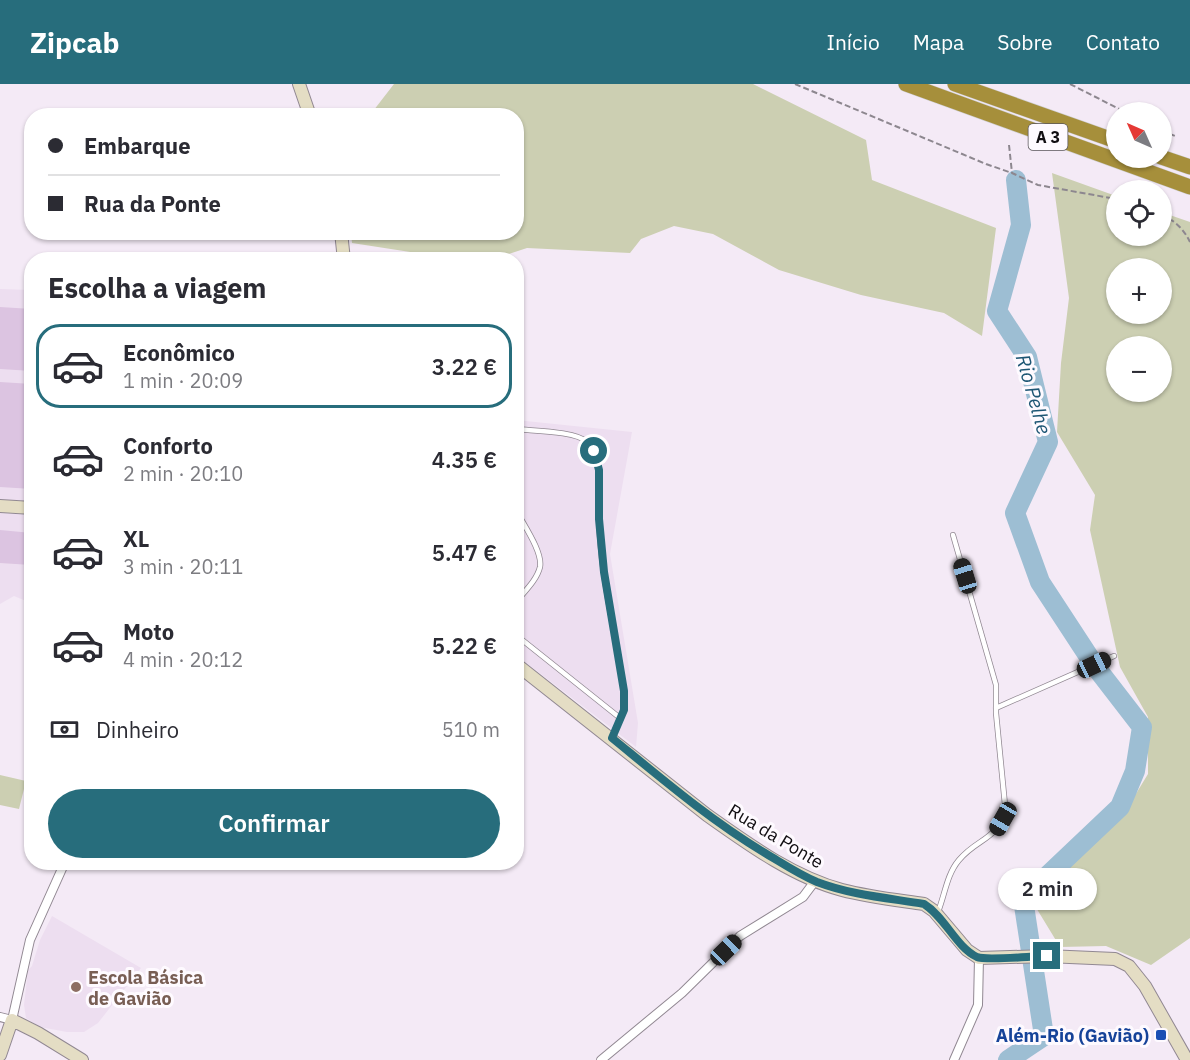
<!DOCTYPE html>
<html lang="pt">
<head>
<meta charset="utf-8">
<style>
  body { margin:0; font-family:"IBM Plex Sans",sans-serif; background:#f7f7f7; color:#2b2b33; height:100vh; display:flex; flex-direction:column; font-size:22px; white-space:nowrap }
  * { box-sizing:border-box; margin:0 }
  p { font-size:20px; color:#7c7c81 }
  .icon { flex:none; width:33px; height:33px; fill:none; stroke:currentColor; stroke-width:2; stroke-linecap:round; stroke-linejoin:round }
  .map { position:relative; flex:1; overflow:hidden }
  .details { position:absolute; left:24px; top:168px; width:500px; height:618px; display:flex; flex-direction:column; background:#fff; border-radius:24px; box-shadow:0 2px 4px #0004 }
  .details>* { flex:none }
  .hud { position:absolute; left:24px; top:24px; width:500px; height:132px; border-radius:24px; box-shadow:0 2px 4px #0004; display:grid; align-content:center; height:132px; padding:0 24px; background:#fff }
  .needle { width:39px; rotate:315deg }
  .tools { position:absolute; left:1106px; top:18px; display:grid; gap:12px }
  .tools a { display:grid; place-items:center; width:66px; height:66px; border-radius:50%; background:#fff; box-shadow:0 2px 4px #0004; font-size:30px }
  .end { position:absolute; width:27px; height:27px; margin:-14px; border:8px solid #276d7c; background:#fff; box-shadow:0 0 0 3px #fff }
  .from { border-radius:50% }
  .bubble { position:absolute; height:42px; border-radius:21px; background:#fff; box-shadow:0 2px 4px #0004; font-size:20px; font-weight:600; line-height:42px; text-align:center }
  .car { position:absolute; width:18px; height:36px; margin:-18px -9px; border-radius:8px; box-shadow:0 0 4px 2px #0007; background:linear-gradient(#222 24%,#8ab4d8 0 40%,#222 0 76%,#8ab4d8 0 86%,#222 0) }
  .hud b { display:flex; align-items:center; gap:21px; height:57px; font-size:22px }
  .hud b+b { border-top:2px solid #e1e1e2 }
  .hud i { width:15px; height:15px; background:#2b2b33 }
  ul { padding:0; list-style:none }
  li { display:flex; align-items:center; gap:18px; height:84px; margin:0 12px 9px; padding:0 12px; border:3px solid transparent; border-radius:24px }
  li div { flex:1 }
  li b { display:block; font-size:22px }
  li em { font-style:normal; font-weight:600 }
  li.on { border-color:#276d7c }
  li>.icon { width:54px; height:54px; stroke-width:1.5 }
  h2 { padding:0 24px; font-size:27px; line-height:72px }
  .pay { display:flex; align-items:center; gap:15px; height:66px; padding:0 24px; font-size:22px }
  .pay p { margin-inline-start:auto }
  .cta { display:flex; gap:12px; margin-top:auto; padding:12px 24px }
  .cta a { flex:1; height:69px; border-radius:36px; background:#276d7c; color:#fff; font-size:24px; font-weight:600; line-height:69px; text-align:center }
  header { display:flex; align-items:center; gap:36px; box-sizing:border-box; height:84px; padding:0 30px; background:#276d7c; color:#fff }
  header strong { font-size:28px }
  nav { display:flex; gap:33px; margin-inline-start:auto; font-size:21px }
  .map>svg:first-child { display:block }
  .built { fill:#eddef0 }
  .green { fill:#cccfb2; fill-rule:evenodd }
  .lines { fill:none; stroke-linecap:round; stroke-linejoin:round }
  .river { stroke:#9dbed3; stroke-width:20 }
  .building { fill:#dcc4e1 }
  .lane-casing { stroke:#918892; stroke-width:6 }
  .street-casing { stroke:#918892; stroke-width:10 }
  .secondary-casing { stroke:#918892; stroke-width:14 }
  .highway-casing { stroke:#cfcfd0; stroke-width:16 }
  .path { stroke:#8d878f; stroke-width:2; stroke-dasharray:6 3; stroke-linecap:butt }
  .lane { stroke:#fff; stroke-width:4.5 }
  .street { stroke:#fff; stroke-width:8 }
  .secondary { stroke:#e4ddc4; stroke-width:12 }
  .highway { stroke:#a68f3b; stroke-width:15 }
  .route { stroke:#276d7c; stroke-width:8 }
  .education-dot { fill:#8d6e63; stroke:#fefaff; stroke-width:2 }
  .transit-dot { fill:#1a4fb4; stroke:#fefaff; stroke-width:2 }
  .labels { text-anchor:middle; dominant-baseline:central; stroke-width:6; stroke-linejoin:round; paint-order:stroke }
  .shield { fill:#fefaff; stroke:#585559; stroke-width:1.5 }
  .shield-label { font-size:16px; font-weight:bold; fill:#110e12 }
  .street-label { font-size:18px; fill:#110e12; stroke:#fefaff }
  .education-label { font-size:18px; font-weight:bold; fill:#785e54; stroke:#fefaff; text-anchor:start }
  .transit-label { font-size:18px; font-weight:bold; fill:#164399; stroke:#fefaff; text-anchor:end }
  .water-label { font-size:20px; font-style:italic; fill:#1e5674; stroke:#fefaff }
</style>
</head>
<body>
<header>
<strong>Zipcab</strong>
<nav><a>Início</a><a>Mapa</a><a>Sobre</a><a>Contato</a></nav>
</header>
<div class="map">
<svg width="1190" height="976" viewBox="0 0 1190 976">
  <rect width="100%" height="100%" fill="#f4eaf6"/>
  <path class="built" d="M 0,205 L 31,206 L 31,417 L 0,416 Z
    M 516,336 L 632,348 L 610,470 L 638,639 L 636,663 L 516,571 Z
    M 0,429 L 31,431 L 31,519 L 14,512 L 0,520 Z
    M 52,832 L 141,884 L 98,939 L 84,948 L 67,948 L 40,943 L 26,934 L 24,921 L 28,886 L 32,882 L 40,856 Z"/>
  <path class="green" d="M 394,0 L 753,0 L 866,56 L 872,96 L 996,144 L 982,252 L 944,229 L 861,211 L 779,186 L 713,150 L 674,142 L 641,155 L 630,169 L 527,164 L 494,175 L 462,176 L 352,159 L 351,149 L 516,148 L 516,32 L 370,31 Z
    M 1052,89 L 1116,112 L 1116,152 L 1161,152 L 1161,128 L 1190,138 L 1190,854 L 1151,881 L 1106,862 L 1060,863 L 1032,817 L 1123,731 L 1148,690 L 1148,633 L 1120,583 L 1090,446 L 1095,411 L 1057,348 L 1061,279 L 1069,214 ZM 1116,184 L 1161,184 L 1161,230 L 1116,230 ZM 1116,262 L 1161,262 L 1161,308 L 1116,308 Z
    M 0,691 L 26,697 L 19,725 L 0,721 Z"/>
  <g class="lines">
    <path class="river" d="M 1016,96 L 1021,141 L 997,227 L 1027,273 L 1048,358 L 1015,429 L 1040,498 L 1093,579
      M 1008,976 L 1044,952 L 1023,815 L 1120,723 L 1135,687 L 1142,643 L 1098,586"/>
  </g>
  <path class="building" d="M 0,223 L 32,225 L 32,287 L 0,285 Z
    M 0,298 L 32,300 L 32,405 L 0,403 Z
    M 0,446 L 32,449 L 31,481 L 0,479 Z"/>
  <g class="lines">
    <defs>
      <path id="lane" d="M 516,345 C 533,347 576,347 587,358 C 606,378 598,409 599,434 C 600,492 616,549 624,607 L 624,626 L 612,653
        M 516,426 C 523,440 543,468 540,483 C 537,496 524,508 516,518
        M 516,551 L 620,634
        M 996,624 L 1114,572
        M 938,828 C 945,810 947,790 959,776 C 979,752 1000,757 1005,721 L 996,629 L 996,601 L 953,451"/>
      <path id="street" d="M 0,933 L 12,936 L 30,856 L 65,778
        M 601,976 L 682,909 L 740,852 L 803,813 L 815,797
        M 954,976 L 978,921 L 979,874"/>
      <path id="secondary" d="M 299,0 L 310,32
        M 341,148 L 344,176
        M 0,422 L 32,424
        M 516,580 L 707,731 C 748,760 793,793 842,806 C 869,813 897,816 924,820 L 934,827 L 967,866 L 979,874 L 1047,872 L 1115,875 L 1129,882 L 1145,902 L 1187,976
        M 0,971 L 12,936 L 38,949 L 82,976"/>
      <path id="highway" d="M 906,0 L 1190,103
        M 955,0 L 1116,57
        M 1161,73 L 1190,83"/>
    </defs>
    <use href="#lane" class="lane-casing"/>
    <use href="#street" class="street-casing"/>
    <use href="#secondary" class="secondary-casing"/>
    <use href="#highway" class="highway-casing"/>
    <path class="path" d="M 795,0 L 986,80 L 1012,89
      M 1070,0 L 1125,28
      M 1161,46 L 1175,52
      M 1009,61 L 1012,89 L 1038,101 L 1116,115
      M 1161,130 C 1175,137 1183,144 1190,158"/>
    <use href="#lane" class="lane"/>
    <use href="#street" class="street"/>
    <use href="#secondary" class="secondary"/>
    <use href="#highway" class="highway"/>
  </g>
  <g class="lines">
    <path class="route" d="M 594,367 L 599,386 L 599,435 L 604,488 L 624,607 L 624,626 L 612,654 C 661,694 710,736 765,769 C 782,779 798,790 817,798 C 851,811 888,814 924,820 C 945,833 956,863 977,873 C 986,877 1033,872 1047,872"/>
  </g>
  <circle class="education-dot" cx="76" cy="903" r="6"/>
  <rect class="transit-dot" x="1155" y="945" width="12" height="12" rx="3"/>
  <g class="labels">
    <rect class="shield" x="1028.5" y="40" width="39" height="26" rx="4.5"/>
    <g class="shield-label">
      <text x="1048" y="53">A 3</text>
    </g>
    <g class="street-label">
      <text transform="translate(776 752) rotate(31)">Rua da Ponte</text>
    </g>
    <g class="education-label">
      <text x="88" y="893">Escola Básica<tspan x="88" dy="21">de Gavião</tspan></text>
    </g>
    <g class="transit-label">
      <text x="1149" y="951">Além-Rio (Gavião)</text>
    </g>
    <g class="water-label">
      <text transform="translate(1034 310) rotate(74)">Rio Pelhe</text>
    </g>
  </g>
</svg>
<div class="tools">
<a><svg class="needle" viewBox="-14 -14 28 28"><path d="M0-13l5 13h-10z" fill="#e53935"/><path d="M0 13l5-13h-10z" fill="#7c7c81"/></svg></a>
<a><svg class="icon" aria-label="locate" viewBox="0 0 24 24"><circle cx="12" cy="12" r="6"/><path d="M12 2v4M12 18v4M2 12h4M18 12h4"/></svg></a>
<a>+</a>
<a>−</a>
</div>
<i class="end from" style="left:594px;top:367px"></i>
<i class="end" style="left:1047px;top:872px"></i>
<div class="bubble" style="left:998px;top:784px;width:99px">2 min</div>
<i class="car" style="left:965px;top:492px;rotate:343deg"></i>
<i class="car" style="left:1094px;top:581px;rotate:65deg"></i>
<i class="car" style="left:1003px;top:735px;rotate:210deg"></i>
<i class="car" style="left:726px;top:866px;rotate:46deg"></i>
<div class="hud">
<b><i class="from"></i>Embarque</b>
<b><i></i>Rua da Ponte</b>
</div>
<section class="details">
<h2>Escolha a viagem</h2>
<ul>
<li class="on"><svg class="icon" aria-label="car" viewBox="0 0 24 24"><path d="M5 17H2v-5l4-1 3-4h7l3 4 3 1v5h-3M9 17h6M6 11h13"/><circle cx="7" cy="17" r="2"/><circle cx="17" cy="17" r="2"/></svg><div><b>Econômico</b><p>1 min · 20:09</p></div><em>3.22 €</em></li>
<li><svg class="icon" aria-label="car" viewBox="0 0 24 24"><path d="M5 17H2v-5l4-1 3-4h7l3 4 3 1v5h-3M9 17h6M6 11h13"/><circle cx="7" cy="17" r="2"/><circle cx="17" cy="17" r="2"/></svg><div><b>Conforto</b><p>2 min · 20:10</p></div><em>4.35 €</em></li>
<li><svg class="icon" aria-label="car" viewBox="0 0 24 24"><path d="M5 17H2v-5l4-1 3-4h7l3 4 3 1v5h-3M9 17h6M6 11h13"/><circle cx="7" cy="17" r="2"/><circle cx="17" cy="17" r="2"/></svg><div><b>XL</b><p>3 min · 20:11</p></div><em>5.47 €</em></li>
<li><svg class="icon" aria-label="car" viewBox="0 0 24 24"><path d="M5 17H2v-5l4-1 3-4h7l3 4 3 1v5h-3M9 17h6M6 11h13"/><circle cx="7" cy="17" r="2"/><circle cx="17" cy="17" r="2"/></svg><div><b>Moto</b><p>4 min · 20:12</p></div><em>5.22 €</em></li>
</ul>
<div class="pay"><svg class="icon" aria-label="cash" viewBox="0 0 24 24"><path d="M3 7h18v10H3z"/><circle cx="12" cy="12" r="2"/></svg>Dinheiro<p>510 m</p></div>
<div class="cta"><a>Confirmar</a></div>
</section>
</div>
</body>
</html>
